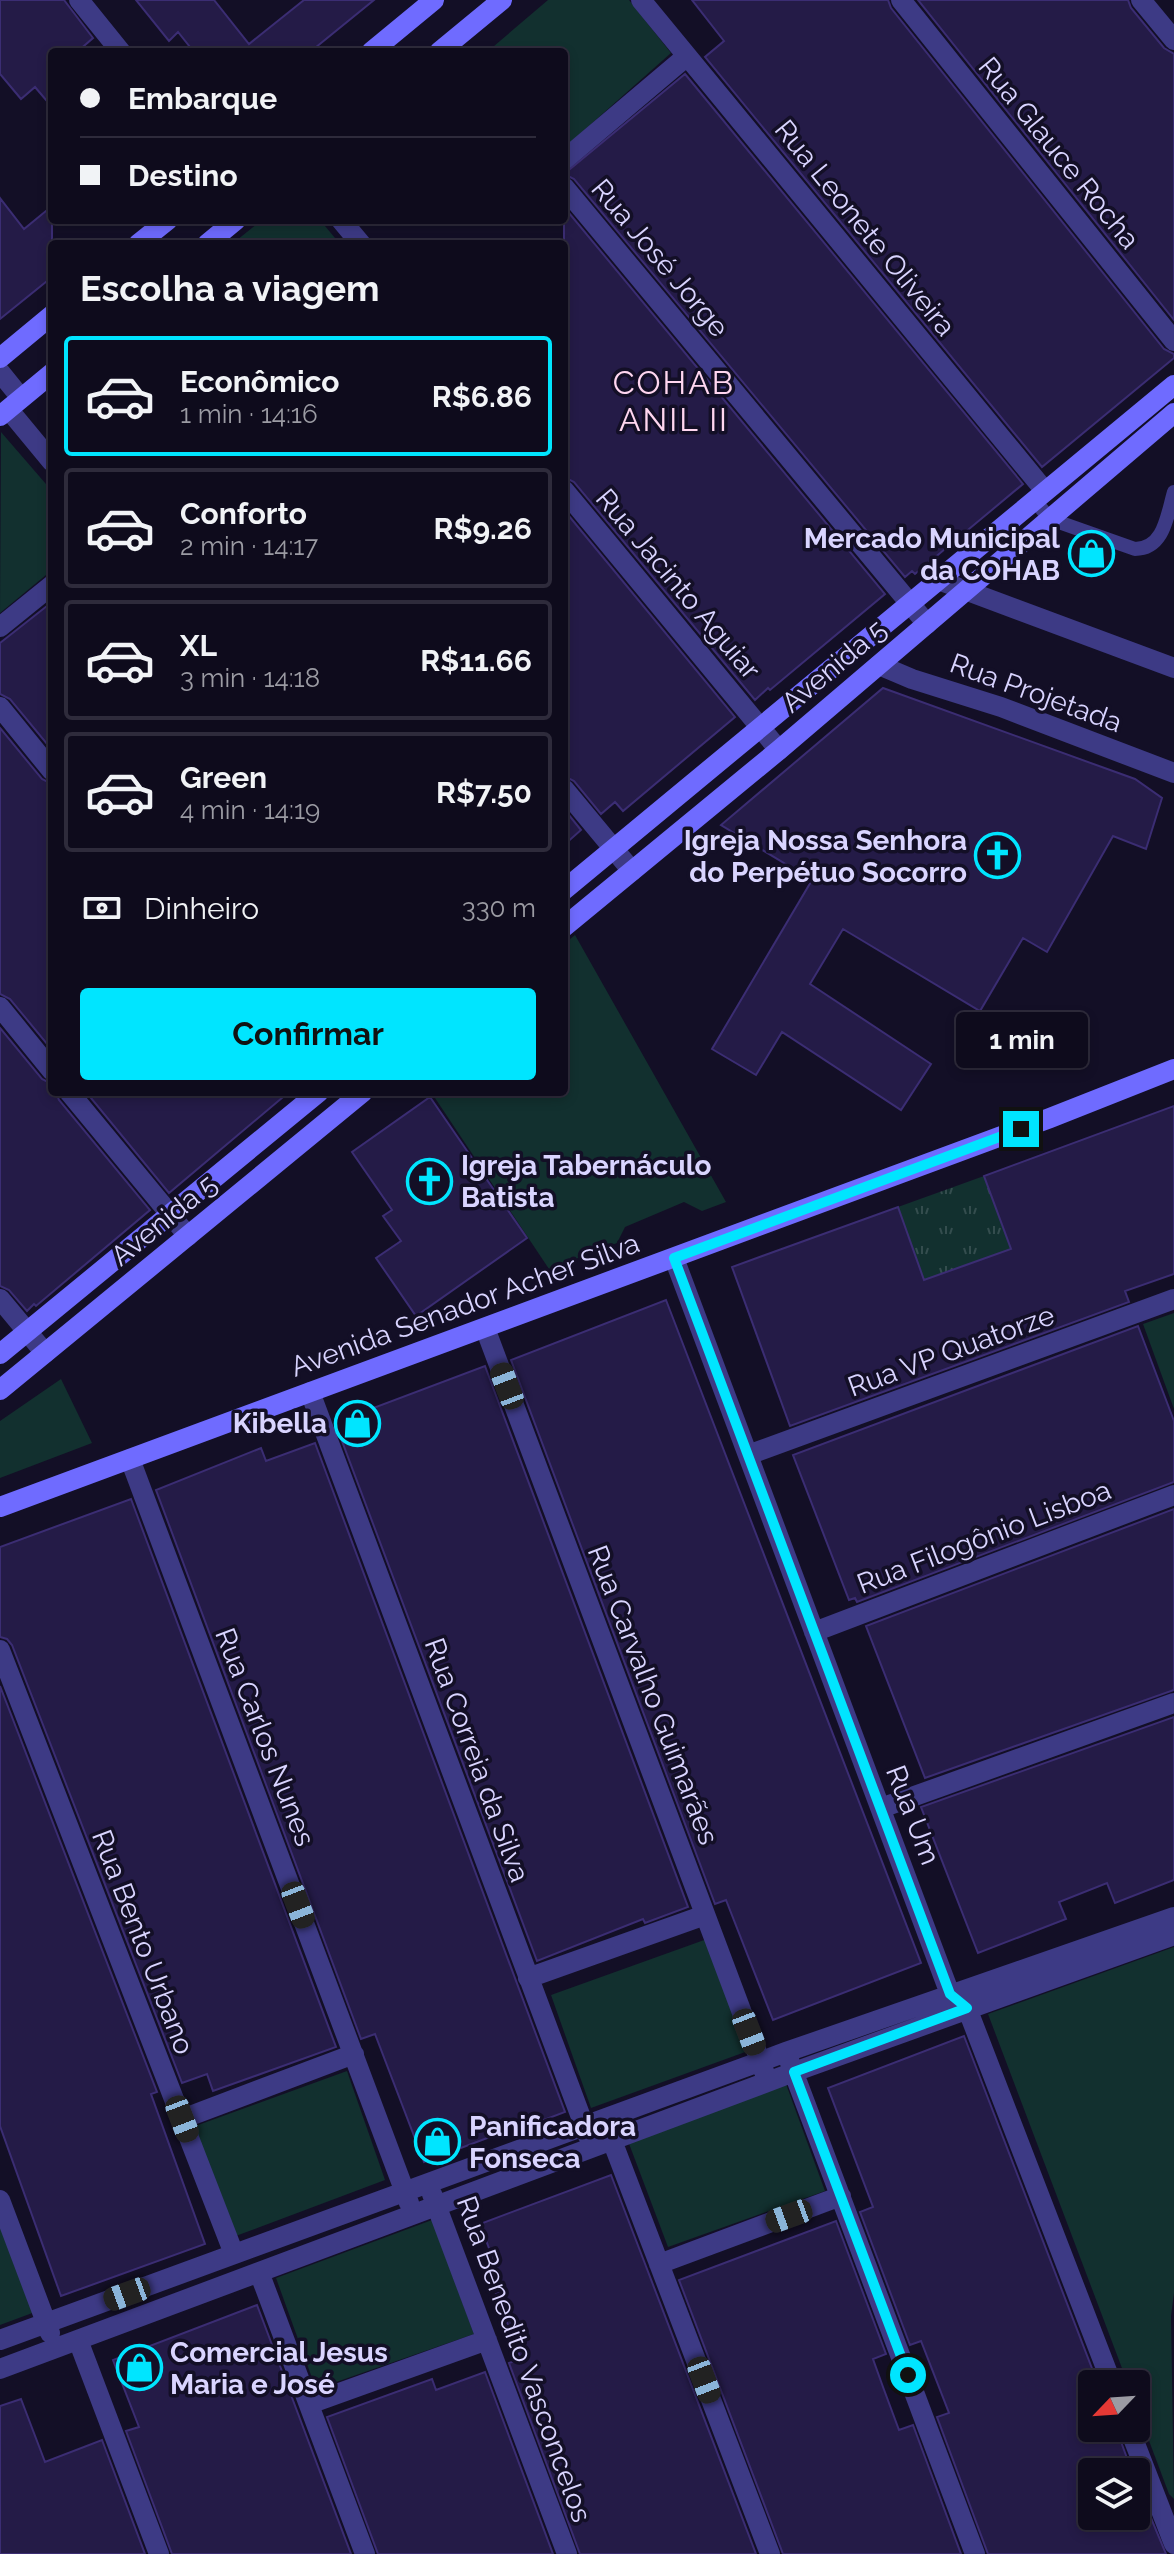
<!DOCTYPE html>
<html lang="pt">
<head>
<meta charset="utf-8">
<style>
  body { margin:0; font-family:Raleway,sans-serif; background:#1c1929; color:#f1f3f6; height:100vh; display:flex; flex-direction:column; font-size:30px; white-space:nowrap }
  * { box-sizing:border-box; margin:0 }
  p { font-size:26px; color:#9b9ba3 }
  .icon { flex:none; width:44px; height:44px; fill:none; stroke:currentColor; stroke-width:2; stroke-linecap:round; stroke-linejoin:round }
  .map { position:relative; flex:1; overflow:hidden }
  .details { position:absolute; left:48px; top:240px; width:520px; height:856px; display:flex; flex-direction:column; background:#0e0b1c; border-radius:8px; box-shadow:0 4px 12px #0003,0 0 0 2px #2e2b3b }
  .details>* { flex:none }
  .guide { position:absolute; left:48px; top:48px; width:520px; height:176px; border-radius:8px; box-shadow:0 4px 12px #0003,0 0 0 2px #2e2b3b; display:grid; align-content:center; height:176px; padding:0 32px; background:#0e0b1c }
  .needle { width:52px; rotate:245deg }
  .controls { position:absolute; left:1078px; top:2370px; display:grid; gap:16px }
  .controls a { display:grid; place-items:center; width:72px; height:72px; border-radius:8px; background:#0e0b1c; box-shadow:0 4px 12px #0003,0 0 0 2px #2e2b3b; font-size:40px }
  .end { position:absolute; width:36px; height:36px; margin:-18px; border:10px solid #00e5ff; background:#111; box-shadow:0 0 0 4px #111 }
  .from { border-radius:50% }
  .bubble { position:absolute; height:56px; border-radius:8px; background:#0e0b1c; box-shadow:0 4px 12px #0003,0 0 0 2px #2e2b3b; font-size:26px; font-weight:700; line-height:56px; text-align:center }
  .car { position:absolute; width:24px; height:48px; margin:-24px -12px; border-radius:10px; box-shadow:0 0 6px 2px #0007; background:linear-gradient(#222 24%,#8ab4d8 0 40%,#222 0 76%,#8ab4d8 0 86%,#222 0) }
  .guide b { display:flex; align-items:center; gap:28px; height:76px; font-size:30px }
  .guide b+b { border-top:2px solid #2e2b3b }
  .guide i { width:20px; height:20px; background:#f1f3f6 }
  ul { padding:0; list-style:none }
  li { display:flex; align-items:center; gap:24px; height:120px; margin:0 16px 12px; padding:0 16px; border:4px solid #2e2b3b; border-radius:8px }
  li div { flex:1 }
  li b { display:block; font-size:30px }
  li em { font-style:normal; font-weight:700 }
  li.selected { border-color:#00e5ff }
  li>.icon { width:72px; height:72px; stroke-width:1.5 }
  h2 { padding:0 32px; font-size:36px; line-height:96px }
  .pay { display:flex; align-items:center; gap:20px; height:88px; padding:0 32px; font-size:30px }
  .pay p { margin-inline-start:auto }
  .cta { display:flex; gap:16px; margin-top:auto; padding:16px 32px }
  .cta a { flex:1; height:92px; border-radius:8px; background:#00e5ff; color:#111; font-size:32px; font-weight:700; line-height:92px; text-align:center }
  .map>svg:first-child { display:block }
  .grass { fill:url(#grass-tufts) }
  .green { fill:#12302f }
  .building { fill:#241b47; stroke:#3b2d73; stroke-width:2 }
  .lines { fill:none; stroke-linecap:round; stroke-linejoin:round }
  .lane { stroke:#3d3a85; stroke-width:14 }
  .street { stroke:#3d3a85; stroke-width:20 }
  .secondary { stroke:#6f6bff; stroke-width:20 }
  .route { stroke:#00e5ff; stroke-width:10 }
  .labels { text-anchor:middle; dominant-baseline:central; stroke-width:7; stroke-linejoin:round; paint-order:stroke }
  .street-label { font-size:28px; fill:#d9d4ff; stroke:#130f26 }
  .poi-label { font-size:28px; font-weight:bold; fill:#d9d4ff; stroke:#130f26; text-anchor:end }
  .quarter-label { font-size:32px; letter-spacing:2px; fill:#ffd6f0; stroke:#130f26 }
</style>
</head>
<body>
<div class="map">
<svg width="1174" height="2554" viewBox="0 0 1174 2554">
  <defs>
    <pattern id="grass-tufts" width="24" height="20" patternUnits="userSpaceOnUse" patternTransform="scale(2)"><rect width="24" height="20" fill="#12302f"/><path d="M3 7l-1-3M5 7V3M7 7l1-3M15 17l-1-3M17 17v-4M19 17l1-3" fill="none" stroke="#344d4e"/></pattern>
  </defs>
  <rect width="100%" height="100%" fill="#130f26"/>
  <path class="grass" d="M 984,1176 L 1011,1249 L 924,1280 L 898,1207 Z"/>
  <path class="green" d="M 548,0 L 629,0 L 671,53 L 564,148 L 564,52 L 487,52 Z
    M 262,220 L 320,220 L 340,244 L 232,244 Z
    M 1,432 L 52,491 L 52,570 L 0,613 Z
    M 575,935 L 726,1202 L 702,1211 L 684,1202 L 625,1227 L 617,1243 L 549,1269 L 431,1092 L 564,1092 L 564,944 Z
    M 1174,1313 L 1174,1409 L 1143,1324 Z
    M 61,1379 L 92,1443 L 0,1478 L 0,1421 Z
    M 707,1939 L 748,2051 L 591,2108 L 551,1995 Z
    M 1174,1947 L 1174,2293 L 1171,2316 L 1174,2499 L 1169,2494 L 1136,2406 L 1136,2384 L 1128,2384 L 988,2014 Z
    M 347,2071 L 385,2180 L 233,2237 L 190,2128 Z
    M 786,2084 L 825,2191 L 668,2247 L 628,2141 Z
    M 0,2220 L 35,2312 L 0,2325 Z
    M 432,2220 L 474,2334 L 316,2389 L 276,2278 Z"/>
  <path class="building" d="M 0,0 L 64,0 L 93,38 L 77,52 L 52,52 L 52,107 L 35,87 L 21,99 L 0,74 Z
    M 136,0 L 214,0 L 249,44 L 304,0 L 374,0 L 310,52 L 194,52 L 178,32 L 169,41 Z
    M 692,0 L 888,0 L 891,8 L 1164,349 L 1174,354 L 1174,358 L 1042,467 L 705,57 L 724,41 Z
    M 918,0 L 1128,0 L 1131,8 L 1164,48 L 1174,54 L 1174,320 Z
    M 685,74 L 1023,484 L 915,574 L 912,571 L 905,577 L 574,179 L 564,174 Z
    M 0,198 L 24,229 L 52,206 L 52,277 L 0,319 Z
    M 564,207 L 885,594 L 770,690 L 768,688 L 755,700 L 574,482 L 564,477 Z
    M 564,510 L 735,717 L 623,811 L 615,802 L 601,814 L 574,781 L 564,776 Z
    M 52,602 L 52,750 L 10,699 L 0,694 L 0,643 Z
    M 883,688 L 1135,779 L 1162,798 L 1146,849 L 1113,836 L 1047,952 L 1023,938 L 980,1011 L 843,929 L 810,984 L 931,1064 L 901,1110 L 782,1032 L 756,1075 L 712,1049 L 812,880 L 721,825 Z
    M 0,728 L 42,779 L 52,784 L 52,1050 L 10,999 L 0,994 Z
    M 564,809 L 581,830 L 564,845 Z
    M 0,1028 L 42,1079 L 52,1084 L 52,1092 L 56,1092 L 59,1100 L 150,1210 L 36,1306 L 34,1304 L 27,1311 L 9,1290 L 0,1286 Z
    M 86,1092 L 289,1092 L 169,1193 Z
    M 430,1097 L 527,1238 L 416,1316 L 376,1258 L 401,1241 L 383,1216 L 392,1210 L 352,1152 Z
    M 1174,1106 L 1174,1274 L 1125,1291 L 1129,1302 L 790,1426 L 732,1267 L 898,1207 L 924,1280 L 966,1265 L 1011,1249 L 984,1176 Z
    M 666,1300 L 921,1963 L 773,2020 L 726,1900 L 715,1904 L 511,1360 Z
    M 1138,1326 L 1174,1421 L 1174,1482 L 857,1602 L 855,1598 L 849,1600 L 793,1455 Z
    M 485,1366 L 688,1907 L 645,1923 L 643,1919 L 537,1961 L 339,1433 L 348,1430 L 344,1419 Z
    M 315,1443 L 565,2112 L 520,2129 L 519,2126 L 424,2162 L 375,2034 L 361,2039 L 156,1490 L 261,1448 L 266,1461 Z
    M 131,1499 L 336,2047 L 213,2091 L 207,2074 L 182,2083 L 12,1645 L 7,1639 L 0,1637 L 0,1547 Z
    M 1174,1509 L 1174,1690 L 925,1778 L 866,1626 Z
    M 0,1686 L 157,2092 L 151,2094 L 205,2244 L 61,2296 L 0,2126 Z
    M 1174,1717 L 1174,1880 L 1115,1903 L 1107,1883 L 1059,1902 L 1066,1919 L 978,1953 L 921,1807 Z
    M 964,2036 L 1098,2384 L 1092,2384 L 1092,2428 L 1116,2428 L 1132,2472 L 1092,2472 L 1092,2516 L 1136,2516 L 1136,2482 L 1166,2554 L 988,2554 L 937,2417 L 949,2413 L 921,2341 L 910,2345 L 860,2212 L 873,2207 L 828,2088 Z
    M 611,2175 L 647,2269 L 756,2554 L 580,2554 L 509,2363 L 521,2359 L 496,2294 L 505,2291 L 480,2224 Z
    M 836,2221 L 886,2354 L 873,2359 L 883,2387 L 899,2430 L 913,2425 L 961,2554 L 783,2554 L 679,2280 Z
    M 257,2305 L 351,2554 L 172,2554 L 126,2431 L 139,2427 L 113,2360 Z
    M 485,2372 L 553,2554 L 378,2554 L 327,2417 L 432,2379 L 436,2390 Z
    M 21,2399 L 45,2462 L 102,2440 L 145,2554 L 0,2554 L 0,2406 Z"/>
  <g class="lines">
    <path class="lane" d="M 1035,501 L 1050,519 L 1135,549 C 1164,549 1167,516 1174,492"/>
    <path class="street" d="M 79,0 L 121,52
      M 641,0 L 1045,491
      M 901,0 L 1174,341
      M 1141,0 L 1174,40
      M 564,160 L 687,56
      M 564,187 L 927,624
      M 341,220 L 361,244
      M 0,372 L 21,398
      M 9,410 L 52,462
      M 564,490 L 779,750
      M 938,580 L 1174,668
      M 0,627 L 52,585
      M 879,665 L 912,679 L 1001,707 L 1174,773
      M 0,707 L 52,771
      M 564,789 L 632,871
      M 0,1007 L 52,1071
      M 69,1092 L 188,1236
      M 674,1258 L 950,1994 L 967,2008 L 1112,2384
      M 0,1299 L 45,1353
      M 485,1328 L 765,2074
      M 310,1392 L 588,2136
      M 748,1455 L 1174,1299
      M 130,1459 L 409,2203
      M 814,1632 L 1174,1495
      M 0,1650 L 234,2254
      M 881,1808 L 1174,1703
      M 528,1978 L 705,1915
      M 789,2060 L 975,2554
      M 182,2119 L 354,2054
      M 608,2130 L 770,2554
      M 432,2194 L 567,2554
      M 0,2200 L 50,2333
      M 659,2264 L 841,2196
      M 259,2272 L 365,2554
      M 0,2340 L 786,2052 L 1174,1917
      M 78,2340 L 159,2554
      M 0,2369 L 794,2072 L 1174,1935
      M 309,2404 L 487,2340
      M 1129,2428 L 1174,2544"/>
    <path class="secondary" d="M 371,52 L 434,0
      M 439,52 L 502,0
      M 138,244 L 168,220
      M 207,244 L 236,220
      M 0,358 L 52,315
      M 0,416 L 52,373
      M 564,890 L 1174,385
      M 564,927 L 779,750 L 1174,413
      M 0,1354 L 319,1092
      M 0,1390 L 363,1092
      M 0,1507 L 1050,1118 L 1174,1069"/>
  </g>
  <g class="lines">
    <path class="route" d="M 908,2375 L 794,2072 L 967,2008 L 950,1994 L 674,1258 L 1021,1129"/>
  </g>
  <defs>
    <symbol id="shop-ring" viewBox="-11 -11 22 22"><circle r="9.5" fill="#130f26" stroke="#00e5ff" stroke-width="1.5"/><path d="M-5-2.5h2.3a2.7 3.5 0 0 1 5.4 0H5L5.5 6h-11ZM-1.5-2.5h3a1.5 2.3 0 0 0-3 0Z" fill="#00e5ff"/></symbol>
    <symbol id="church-ring" viewBox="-11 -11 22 22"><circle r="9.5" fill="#130f26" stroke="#00e5ff" stroke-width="1.5"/><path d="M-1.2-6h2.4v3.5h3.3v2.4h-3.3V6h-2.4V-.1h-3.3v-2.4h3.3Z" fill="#00e5ff"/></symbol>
  </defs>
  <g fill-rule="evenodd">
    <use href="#shop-ring" x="1066" y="528" width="51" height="51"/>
    <use href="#church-ring" x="972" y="830" width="51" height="51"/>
    <use href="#church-ring" x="404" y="1156" width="51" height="51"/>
    <use href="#shop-ring" x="332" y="1398" width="51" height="51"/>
    <use href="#shop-ring" x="412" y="2116" width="51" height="51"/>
    <use href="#shop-ring" x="114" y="2342" width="51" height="51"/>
  </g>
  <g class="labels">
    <g class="street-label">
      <text transform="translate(1059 153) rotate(51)">Rua Glauce Rocha</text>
      <text transform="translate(865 228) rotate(51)">Rua Leonete Oliveira</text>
      <text transform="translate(660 258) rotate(50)">Rua José Jorge</text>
      <text transform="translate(678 584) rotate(50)">Rua Jacinto Aguiar</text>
      <text transform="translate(834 666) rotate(-40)">Avenida 5</text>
      <text transform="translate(1036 693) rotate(20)">Rua Projetada</text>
      <text transform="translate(164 1220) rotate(-39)">Avenida 5</text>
      <text transform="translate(465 1305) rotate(-20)">Avenida Senador Acher Silva</text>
      <text transform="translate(951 1351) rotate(-20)">Rua VP Quatorze</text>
      <text transform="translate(984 1537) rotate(-21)">Rua Filogônio Lisboa</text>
      <text transform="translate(653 1695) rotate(69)">Rua Carvalho Guimarães</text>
      <text transform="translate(265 1737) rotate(69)">Rua Carlos Nunes</text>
      <text transform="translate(477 1760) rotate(70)">Rua Correia da Silva</text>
      <text transform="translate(913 1815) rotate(69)">Rua Um</text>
      <text transform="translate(143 1942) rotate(69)">Rua Bento Urbano</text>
      <text transform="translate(524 2359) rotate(70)">Rua Benedito Vasconcelos</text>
    </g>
    <g class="poi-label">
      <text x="1060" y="538">Mercado Municipal<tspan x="1060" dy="32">da COHAB</tspan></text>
      <text x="967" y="840">Igreja Nossa Senhora<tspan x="967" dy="32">do Perpétuo Socorro</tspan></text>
      <text x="461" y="1165" text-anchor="start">Igreja Tabernáculo<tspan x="461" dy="32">Batista</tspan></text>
      <text x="327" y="1423">Kibella</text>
      <text x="469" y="2126" text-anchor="start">Panificadora<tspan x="469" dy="32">Fonseca</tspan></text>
      <text x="170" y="2352" text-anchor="start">Comercial Jesus<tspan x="170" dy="32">Maria e José</tspan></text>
    </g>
    <g class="quarter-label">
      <text x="674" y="382">COHAB<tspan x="674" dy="37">ANIL II</tspan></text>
    </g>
  </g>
</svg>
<div class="controls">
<a><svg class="needle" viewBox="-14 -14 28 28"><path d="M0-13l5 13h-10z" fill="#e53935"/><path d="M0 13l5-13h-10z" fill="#9b9ba3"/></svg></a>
<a><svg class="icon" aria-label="layers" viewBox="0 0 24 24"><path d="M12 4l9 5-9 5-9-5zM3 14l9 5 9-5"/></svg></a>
</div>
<i class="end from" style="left:908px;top:2375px"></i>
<i class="end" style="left:1021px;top:1129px"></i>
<div class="bubble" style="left:956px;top:1012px;width:132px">1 min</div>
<i class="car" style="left:507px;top:1386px;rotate:339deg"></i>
<i class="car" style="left:298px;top:1905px;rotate:159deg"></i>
<i class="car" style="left:749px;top:2032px;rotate:159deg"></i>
<i class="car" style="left:182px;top:2119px;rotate:159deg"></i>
<i class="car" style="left:789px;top:2216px;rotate:250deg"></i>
<i class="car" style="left:127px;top:2294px;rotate:250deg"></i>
<i class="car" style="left:704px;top:2380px;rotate:159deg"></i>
<div class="guide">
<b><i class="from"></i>Embarque</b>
<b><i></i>Destino</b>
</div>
<section class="details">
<h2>Escolha a viagem</h2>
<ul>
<li class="selected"><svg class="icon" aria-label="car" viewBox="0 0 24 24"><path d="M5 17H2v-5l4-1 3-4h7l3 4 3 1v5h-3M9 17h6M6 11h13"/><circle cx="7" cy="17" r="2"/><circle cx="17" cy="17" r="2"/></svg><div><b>Econômico</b><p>1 min · 14:16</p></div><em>R$6.86</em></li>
<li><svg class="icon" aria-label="car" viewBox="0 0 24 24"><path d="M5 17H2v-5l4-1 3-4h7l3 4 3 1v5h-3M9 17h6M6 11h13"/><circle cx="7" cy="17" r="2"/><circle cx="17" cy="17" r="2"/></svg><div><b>Conforto</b><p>2 min · 14:17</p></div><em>R$9.26</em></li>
<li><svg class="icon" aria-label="car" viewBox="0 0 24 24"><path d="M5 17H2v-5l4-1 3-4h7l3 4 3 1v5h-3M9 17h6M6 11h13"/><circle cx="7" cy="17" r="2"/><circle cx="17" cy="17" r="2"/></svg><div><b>XL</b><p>3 min · 14:18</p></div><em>R$11.66</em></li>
<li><svg class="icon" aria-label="car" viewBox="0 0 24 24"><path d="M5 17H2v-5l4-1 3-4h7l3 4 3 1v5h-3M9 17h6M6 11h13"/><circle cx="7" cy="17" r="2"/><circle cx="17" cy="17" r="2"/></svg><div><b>Green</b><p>4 min · 14:19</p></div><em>R$7.50</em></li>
</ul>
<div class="pay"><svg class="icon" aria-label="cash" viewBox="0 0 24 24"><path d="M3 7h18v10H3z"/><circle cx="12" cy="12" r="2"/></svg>Dinheiro<p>330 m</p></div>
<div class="cta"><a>Confirmar</a></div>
</section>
</div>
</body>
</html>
